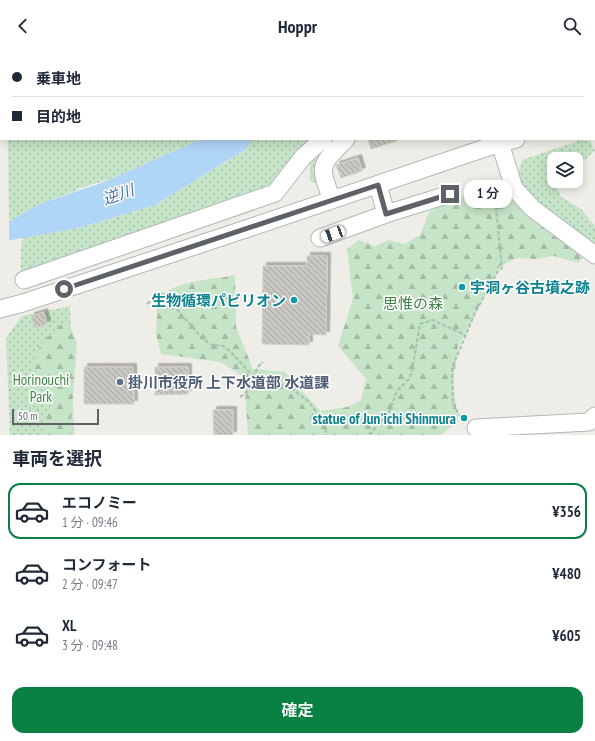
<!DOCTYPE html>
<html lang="ja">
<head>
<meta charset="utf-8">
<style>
  body { margin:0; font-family:"PT Sans Narrow","Noto Sans JP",sans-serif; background:#f2f2f3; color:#1f2937; height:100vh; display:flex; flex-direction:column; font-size:15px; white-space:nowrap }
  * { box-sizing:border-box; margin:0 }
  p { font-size:13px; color:#747a83 }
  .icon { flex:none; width:22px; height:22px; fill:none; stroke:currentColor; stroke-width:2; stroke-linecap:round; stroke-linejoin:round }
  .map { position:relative; height:383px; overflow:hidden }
  .details { display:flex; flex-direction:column; background:#fff; flex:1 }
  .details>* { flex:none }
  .hud { position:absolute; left:0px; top:0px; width:595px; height:88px; box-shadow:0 2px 10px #0003; display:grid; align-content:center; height:88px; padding:0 12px; background:#fff }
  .tools { position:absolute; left:547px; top:100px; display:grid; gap:8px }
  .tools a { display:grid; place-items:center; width:36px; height:36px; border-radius:8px; background:#fff; box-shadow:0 2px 10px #0003; font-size:20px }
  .scale { position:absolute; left:12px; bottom:10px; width:87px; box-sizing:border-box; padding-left:4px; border:2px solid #5e6166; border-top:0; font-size:11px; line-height:14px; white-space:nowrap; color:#5e6166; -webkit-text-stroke:3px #fff; paint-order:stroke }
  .end { position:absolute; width:18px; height:18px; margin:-9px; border:5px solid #5e6166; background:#fff; box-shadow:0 0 0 2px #fff }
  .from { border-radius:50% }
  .bubble { position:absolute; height:28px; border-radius:12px; background:#fff; box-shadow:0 2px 10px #0003; font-size:13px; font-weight:600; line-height:28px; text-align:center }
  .car { position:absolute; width:12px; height:24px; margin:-12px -6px; border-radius:5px; box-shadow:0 0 3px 1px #0007; background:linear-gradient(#fff 24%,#345 0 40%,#fff 0 76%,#345 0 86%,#fff 0) }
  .hud b { display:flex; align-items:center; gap:14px; height:38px; font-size:15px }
  .hud b+b { border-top:1px solid #e0e1e3 }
  .hud i { width:10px; height:10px; background:#1f2937 }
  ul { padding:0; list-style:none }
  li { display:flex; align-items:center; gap:12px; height:56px; margin:0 8px 6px; padding:0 4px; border:2px solid transparent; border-radius:12px }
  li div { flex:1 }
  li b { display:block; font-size:15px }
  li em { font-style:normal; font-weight:600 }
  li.selected { border-color:#0b8043 }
  li>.icon { width:36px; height:36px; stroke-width:1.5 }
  h2 { padding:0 12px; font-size:18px; line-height:48px }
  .action { display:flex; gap:8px; margin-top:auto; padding:8px 12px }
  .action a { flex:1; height:46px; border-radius:12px; background:#0b8043; color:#fff; font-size:16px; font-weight:600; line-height:46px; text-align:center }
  header { display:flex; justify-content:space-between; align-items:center; height:52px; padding:0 12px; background:#fff; font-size:18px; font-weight:600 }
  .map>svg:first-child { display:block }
  .green { fill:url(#green-dots) }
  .forest { fill:url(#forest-firs) }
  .water { fill:#afd5f7 }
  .pier { fill:#efede7 }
  .building { fill:url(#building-back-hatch); stroke:#d3d0c6; filter:url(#shadow) }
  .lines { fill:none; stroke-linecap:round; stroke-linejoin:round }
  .minor-tunnel { stroke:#cbcac7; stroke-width:17; stroke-dasharray:17 8; stroke-linecap:butt }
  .minor-casing { stroke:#b4b6ba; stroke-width:19 }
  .path { stroke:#a0c4ac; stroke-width:2; stroke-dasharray:4 2; stroke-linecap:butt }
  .minor { stroke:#fff; stroke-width:17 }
  .rail-casing { stroke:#b4b5b6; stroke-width:4.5 }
  .rail { stroke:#fff; stroke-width:3; stroke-dasharray:9; stroke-linecap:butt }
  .route { stroke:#5e6166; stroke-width:5 }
  .culture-dot { fill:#0f9aa8; stroke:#fff; stroke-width:1.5 }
  .service-dot { fill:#5c6f8a; stroke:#fff; stroke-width:1.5 }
  .labels { text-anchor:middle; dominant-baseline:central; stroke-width:3; stroke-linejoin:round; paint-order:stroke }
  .culture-label { font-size:15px; font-weight:bold; fill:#0d838f; stroke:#fff; text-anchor:end }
  .park-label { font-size:15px; fill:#3f8445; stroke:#fff }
  .service-label { font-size:15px; font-weight:bold; fill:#4e5e75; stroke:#fff; text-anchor:start }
  .water-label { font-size:16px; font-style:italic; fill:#4c76a8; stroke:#fff }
</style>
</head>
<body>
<header><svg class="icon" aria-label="back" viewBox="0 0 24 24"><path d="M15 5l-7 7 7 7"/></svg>Hoppr<svg class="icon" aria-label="search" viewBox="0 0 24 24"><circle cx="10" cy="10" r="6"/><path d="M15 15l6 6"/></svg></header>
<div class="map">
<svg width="595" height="383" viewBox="0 0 595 383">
  <defs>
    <pattern id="green-dots" width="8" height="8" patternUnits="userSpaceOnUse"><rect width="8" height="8" fill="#c6e4c7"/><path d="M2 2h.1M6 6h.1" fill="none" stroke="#a4bca5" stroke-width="1.8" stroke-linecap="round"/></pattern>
    <pattern id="forest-firs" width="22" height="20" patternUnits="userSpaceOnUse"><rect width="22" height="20" fill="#c6e4c7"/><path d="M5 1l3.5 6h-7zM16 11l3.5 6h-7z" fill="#a4bca5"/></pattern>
    <pattern id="building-back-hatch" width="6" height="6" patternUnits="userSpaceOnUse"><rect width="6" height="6" fill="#c8c7c1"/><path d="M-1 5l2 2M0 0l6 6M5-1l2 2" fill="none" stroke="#a6a5a1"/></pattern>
    <filter id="shadow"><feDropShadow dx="3.5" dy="-3.5" stdDeviation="0" flood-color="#0004"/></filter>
  </defs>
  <rect width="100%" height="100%" fill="#efede7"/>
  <path class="green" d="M 137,0 L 318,0 L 317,1 Z
    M 8,87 L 202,87 L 113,126 L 77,137 L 76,139 L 40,152 L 9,170 Z
    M 250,87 L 318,87 L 272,133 L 21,224 L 21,196 L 23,185 L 78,176 L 155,153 L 245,98 Z
    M 332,87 L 341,87 L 322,133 L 310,129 L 310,112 L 321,97 Z
    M 581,88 L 591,90 L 595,99 L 576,115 L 576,107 L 554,107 L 554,129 L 557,129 L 555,132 L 561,145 L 581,157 L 595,174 L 595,194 L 580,187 L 525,139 L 518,122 L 522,108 Z
    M 70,254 L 74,383 L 10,383 L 6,286 L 22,264 Z"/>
  <path class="forest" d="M 498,139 L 528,157 L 551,180 L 583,206 L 578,211 L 554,204 L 536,207 L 517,206 L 499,215 L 458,295 L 453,331 L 458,368 L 441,383 L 248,383 L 245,339 L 241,323 L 220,310 L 161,302 L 156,283 L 157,264 L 156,251 C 171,227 209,229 235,223 L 236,275 L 253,317 L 285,320 L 320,359 L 347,355 L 361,348 L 366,327 L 338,294 L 353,246 L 347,197 L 359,188 L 375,194 L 389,188 L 404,192 L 420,183 L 429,160 L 462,144 Z
    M 67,267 L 77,291 L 70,383 L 43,383 L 42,372 L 51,353 L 46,337 L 34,327 L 32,312 L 42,290 Z"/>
  <path class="water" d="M 202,87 L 251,87 L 246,97 L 155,153 L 78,176 L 0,190 L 9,170 L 40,152 L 104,130 Z"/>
  <path class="pier" d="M 0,167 L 9,168 L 9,190 L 0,192 Z"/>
  <path class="building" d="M 368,87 L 397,87 L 397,89 L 371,97 Z
    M 358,106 L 362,119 L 341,126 L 336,113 Z
    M 307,204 L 327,204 L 326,283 L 309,282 L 309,293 L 262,292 L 263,214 L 307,214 Z
    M 44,260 L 47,272 L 35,276 L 31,264 Z
    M 84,315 L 133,315 L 134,352 L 84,352 Z
    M 155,315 L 188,315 L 188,342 L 155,343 Z
    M 213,358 L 233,358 L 233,383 L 214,383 Z"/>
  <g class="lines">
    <path class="minor-tunnel" d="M 0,66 L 1,66"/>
    <defs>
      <path id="minor" d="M 10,0 L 10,1
        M 594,0 L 595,1
        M 406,1 L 406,0
        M 594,69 L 595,69
        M 500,91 L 514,136 L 532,156 L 595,203
        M 378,133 L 386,162
        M 332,148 C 318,112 320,114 346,87
        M 320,186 L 386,162 L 450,142
        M 24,228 L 275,141 L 303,105 L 323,87
        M 0,257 L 23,251 L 249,176 L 500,91 L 516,87
        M 476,376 L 589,370 L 595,364"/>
    </defs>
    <use href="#minor" class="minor-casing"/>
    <path class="path" d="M 258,1 L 259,0
      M 147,252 L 161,241 L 171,245 L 175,255 L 202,286 L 212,293 L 223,294 L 230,299 L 250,321 L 294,338 L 309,350 L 323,369 L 327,383
      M 240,345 C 257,336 250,319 263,310
      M 464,371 L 453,352 L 452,316 L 475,261 L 498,219 L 502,216 L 494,137 L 496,128
      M 369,383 L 389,360 L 397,339 L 409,327 L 412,319 L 420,272 L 433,268 L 465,283"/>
    <use href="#minor" class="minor"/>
    <defs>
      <path id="rail" d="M 530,0 L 531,1
        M 594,64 L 595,65"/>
    </defs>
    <use href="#rail" class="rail-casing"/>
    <use href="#rail" class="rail"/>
  </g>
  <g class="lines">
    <path class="route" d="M 64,237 L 378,133 L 386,162 L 450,142"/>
  </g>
  <g class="culture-dot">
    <circle cx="462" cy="235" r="4"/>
    <circle cx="294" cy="248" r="4"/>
    <circle cx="464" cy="366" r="4"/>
  </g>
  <circle class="service-dot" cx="120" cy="330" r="4"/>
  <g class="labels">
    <g class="culture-label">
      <text x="470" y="235" text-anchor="start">宇洞ヶ谷古墳之跡</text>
      <text x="286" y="248">生物循環パビリオン</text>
      <text x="456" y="366">statue of Jun'ichi Shinmura</text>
    </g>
    <g class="park-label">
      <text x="413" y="251">思惟の森</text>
      <text x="41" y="327">Horinouchi<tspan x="41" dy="17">Park</tspan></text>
    </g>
    <g class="service-label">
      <text x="128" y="330">掛川市役所 上下水道部 水道課</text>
    </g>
    <g class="water-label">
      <text transform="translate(118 142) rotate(-19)">逆川</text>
    </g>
  </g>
</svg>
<div class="tools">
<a><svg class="icon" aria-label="layers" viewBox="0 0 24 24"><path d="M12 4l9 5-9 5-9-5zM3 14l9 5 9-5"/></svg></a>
</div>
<div class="scale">50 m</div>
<i class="end from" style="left:64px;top:237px"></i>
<i class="end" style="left:450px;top:142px"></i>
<div class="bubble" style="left:464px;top:128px;width:48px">1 分</div>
<i class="car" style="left:333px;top:182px;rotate:250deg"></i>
<div class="hud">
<b><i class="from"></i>乗車地</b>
<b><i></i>目的地</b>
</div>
</div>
<section class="details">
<h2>車両を選択</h2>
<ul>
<li class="selected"><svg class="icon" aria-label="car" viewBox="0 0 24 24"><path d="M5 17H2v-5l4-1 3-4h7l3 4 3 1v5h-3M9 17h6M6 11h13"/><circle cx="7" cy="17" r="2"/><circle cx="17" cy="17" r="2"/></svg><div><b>エコノミー</b><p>1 分 · 09:46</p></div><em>¥356</em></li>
<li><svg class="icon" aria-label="car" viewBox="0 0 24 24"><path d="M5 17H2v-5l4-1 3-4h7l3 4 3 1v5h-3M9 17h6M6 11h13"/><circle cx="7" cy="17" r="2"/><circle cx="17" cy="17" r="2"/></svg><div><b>コンフォート</b><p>2 分 · 09:47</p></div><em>¥480</em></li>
<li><svg class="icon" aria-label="car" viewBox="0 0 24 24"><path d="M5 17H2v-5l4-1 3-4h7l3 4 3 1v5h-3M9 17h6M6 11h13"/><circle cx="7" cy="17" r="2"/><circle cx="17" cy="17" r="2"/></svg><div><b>XL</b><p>3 分 · 09:48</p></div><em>¥605</em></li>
</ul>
<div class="action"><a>確定</a></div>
</section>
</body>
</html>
